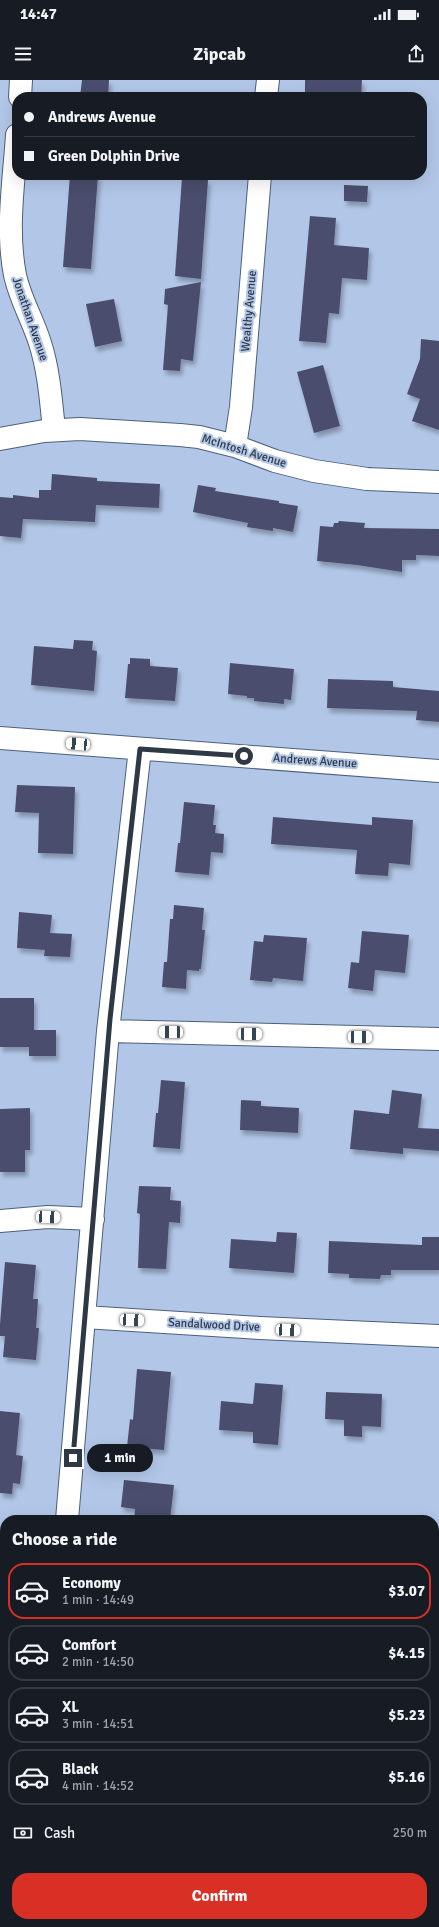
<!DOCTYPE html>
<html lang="en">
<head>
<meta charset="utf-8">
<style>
  body { margin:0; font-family:Signika,sans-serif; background:#20242c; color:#f1f3f6; height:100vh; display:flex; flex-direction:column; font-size:15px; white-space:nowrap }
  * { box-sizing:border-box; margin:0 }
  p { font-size:13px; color:#9ea1a6 }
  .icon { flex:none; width:22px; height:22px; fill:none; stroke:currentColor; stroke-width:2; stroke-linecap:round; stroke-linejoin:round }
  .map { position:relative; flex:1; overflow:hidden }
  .sheet { position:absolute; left:0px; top:1435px; width:439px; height:412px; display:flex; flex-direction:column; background:#171b24; border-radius:16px 16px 0 0; box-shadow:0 4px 16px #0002 }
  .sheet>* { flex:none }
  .guide { position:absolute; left:12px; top:12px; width:415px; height:88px; border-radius:16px; box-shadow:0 4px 16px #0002; display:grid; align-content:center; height:88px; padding:0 12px; background:#171b24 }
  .end { position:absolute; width:18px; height:18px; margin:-9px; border:5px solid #2f3845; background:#fff; box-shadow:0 0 0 2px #fff }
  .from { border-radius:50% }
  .bubble { position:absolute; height:28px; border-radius:14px; background:#171b24; box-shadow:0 4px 16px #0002; font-size:13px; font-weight:800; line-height:28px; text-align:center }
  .car { position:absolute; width:12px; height:24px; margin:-12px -6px; border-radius:5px; box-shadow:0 0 3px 1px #0007; background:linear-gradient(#fff 24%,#345 0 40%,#fff 0 76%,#345 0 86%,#fff 0) }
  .guide b { display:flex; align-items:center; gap:14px; height:38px; font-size:15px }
  .guide b+b { border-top:1px solid #363941 }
  .guide i { width:10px; height:10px; background:#f1f3f6 }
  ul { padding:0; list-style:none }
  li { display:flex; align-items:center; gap:12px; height:56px; margin:0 8px 6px; padding:0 4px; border:2px solid #363941; border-radius:16px }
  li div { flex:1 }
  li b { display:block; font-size:15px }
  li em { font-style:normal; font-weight:800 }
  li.selected { border-color:#d93025 }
  li>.icon { width:36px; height:36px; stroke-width:1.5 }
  h2 { padding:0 12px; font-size:18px; line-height:48px }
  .pay { display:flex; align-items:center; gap:10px; height:44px; padding:0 12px; font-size:15px }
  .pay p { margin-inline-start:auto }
  .primary-button { display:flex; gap:8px; margin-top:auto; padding:8px 12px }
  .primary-button a { flex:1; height:46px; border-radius:16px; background:#d93025; color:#fff; font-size:16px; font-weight:800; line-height:46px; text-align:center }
  .status { display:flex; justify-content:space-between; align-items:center; height:28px; padding:0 20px; background:#171b24; direction:ltr }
  .status svg { height:11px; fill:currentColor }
  header { display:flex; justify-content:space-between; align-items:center; height:52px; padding:0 12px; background:#171b24; font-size:18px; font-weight:800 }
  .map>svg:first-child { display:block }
  .building { fill:#4b4e6e; filter:url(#shadow) }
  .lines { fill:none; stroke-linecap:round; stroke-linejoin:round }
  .minor-casing { stroke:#4c5f7b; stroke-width:24 }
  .minor { stroke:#fff; stroke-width:22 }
  .route { stroke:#2f3845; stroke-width:5 }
  .labels { text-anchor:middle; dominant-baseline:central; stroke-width:4; stroke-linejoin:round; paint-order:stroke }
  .street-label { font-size:12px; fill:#2f3845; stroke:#b2c7e8 }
</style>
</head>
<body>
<div class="status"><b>14:47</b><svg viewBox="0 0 49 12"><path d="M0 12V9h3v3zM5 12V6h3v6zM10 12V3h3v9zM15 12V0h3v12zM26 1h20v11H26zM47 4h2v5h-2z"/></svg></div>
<header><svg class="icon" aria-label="menu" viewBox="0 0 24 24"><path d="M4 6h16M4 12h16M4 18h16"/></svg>Zipcab<svg class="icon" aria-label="share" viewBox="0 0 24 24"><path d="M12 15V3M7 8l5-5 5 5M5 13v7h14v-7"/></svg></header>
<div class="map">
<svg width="439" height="1847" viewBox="0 0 439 1847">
  <defs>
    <filter id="shadow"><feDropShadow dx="2.5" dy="4.5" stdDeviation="2" flood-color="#0004"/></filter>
  </defs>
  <rect width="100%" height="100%" fill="#b2c7e8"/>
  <path class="building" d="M 82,0 L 109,0 L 108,17 L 80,17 Z
    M 305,0 L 362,0 L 361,17 L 317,17 L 318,14 L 305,13 Z
    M 70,95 L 98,95 L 91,189 L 63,187 Z
    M 182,98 L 208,100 L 201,199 L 175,196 Z
    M 344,105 L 368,106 L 367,122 L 344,121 Z
    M 310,136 L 336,138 L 334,165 L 369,168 L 367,200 L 342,198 L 339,234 L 329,233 L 326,263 L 299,261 Z
    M 201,202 L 193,281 L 181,279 L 180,291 L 163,290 L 168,225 L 164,224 L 165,209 Z
    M 114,219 L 122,261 L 95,267 L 86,224 Z
    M 421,259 L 439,261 L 439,350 L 412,341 L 420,319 L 407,314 L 420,279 Z
    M 323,285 L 340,346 L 314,353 L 297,292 Z
    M 52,394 L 97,398 L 97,401 L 160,404 L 159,428 L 96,425 L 95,442 L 23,439 L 21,458 L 0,456 L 0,417 L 13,418 L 13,415 L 39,418 L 39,410 L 51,410 Z
    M 198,405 L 216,408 L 215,411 L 279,421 L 279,423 L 298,426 L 293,452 L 273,448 L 273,451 L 247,447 L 248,443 L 193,432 Z
    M 339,441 L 365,443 L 364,448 L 439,449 L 439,476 L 416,475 L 416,480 L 402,480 L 402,492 L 357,485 L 317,481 L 320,446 L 333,447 L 334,443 L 338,443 Z
    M 74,560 L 93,561 L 92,570 L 97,571 L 94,611 L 31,605 L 34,566 L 73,569 Z
    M 130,578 L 150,579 L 150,586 L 178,588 L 175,621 L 125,618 L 128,584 L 130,584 Z
    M 230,583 L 294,589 L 291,620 L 284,619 L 284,624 L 254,621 L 254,618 L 247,618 L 247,616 L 228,614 Z
    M 328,599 L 393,601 L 393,607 L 439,611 L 439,642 L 416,640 L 417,631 L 327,628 Z
    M 17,705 L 75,707 L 73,774 L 38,773 L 39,733 L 15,732 Z
    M 184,722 L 215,725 L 213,745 L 216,745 L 215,753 L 224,754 L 223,773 L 211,772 L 209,795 L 175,792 L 178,763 L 180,763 Z
    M 273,737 L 372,745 L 372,737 L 413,740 L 410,785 L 389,783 L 388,796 L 355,794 L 357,770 L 271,764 Z
    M 174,825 L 204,828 L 202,850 L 205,850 L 201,889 L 199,889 L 199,891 L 187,890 L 186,909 L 162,907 L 164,882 L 167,882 L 170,839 L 173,839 Z
    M 19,832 L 52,835 L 50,853 L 72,854 L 70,877 L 44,876 L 45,870 L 17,868 Z
    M 362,851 L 409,855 L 405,893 L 375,890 L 373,911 L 348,908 L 351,882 L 359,883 Z
    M 264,855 L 307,858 L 303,901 L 273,898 L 272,902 L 250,900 L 254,861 L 263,862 Z
    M 0,918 L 34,918 L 34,950 L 56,950 L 56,976 L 29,976 L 29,967 L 0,967 Z
    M 161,1000 L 185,1002 L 180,1069 L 153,1067 L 156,1033 L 158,1033 Z
    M 392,1010 L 422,1014 L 418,1048 L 439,1049 L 439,1071 L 403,1068 L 403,1074 L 350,1069 L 354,1030 L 389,1034 Z
    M 241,1020 L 261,1021 L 261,1026 L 299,1028 L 298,1053 L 240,1050 Z
    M 30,1028 L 30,1070 L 25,1070 L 25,1092 L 0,1092 L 0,1029 Z
    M 139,1106 L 171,1107 L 170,1120 L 181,1121 L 180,1143 L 169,1142 L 166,1189 L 138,1188 L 140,1134 L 137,1133 Z
    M 277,1152 L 297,1153 L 294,1193 L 229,1188 L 231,1159 L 276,1162 Z
    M 422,1157 L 439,1157 L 439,1190 L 391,1190 L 391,1195 L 381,1195 L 380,1199 L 349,1198 L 349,1194 L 328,1193 L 329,1161 L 422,1165 Z
    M 5,1182 L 36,1185 L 33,1219 L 38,1219 L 36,1248 L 39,1248 L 36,1280 L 3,1277 L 5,1256 L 0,1256 L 0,1244 Z
    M 137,1289 L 171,1292 L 164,1370 L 127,1367 L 130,1339 L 133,1340 Z
    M 255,1303 L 283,1305 L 278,1365 L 253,1363 L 253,1352 L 219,1350 L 221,1321 L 253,1324 Z
    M 326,1312 L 382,1314 L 381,1347 L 362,1346 L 362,1357 L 344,1356 L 344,1340 L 325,1339 Z
    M 0,1331 L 20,1333 L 16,1375 L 23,1376 L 20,1404 L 13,1403 L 12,1414 L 0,1413 Z
    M 124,1400 L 174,1405 L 170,1440 L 134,1440 L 135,1429 L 121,1427 Z"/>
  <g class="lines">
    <defs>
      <path id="minor" d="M 20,17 L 21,0
        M 266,17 L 268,0
        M 17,55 C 14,101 6,149 15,195 C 20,219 33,240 40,263 C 49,291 51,321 54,350
        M 0,359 L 44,351 L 80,349 L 180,355 L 199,357 L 235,366 L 275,381 L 314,391 L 367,399 L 439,402
        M 235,366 L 241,327 L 260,95
        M 0,658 L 439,691
        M 108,951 L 439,959
        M 0,1141 L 48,1137 L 93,1139
        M 84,1237 L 260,1248 L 439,1256
        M 67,1440 L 108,951 L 140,669
        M 434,1535 L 439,1535"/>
    </defs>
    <use href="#minor" class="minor-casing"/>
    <use href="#minor" class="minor"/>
  </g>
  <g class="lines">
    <path class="route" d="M 73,1378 L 110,939 L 140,669 L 244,676"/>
  </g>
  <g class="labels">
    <g class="street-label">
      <text transform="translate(249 231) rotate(-85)">Wealthy Avenue</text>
      <text transform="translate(30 239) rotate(71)">Jonathan Avenue</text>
      <text transform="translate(244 371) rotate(17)">McIntosh Avenue</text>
      <text transform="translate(315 681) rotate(4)">Andrews Avenue</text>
      <text transform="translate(214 1245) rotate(3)">Sandalwood Drive</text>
    </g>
  </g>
</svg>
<i class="end from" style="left:244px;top:676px"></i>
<i class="end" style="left:73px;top:1378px"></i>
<div class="bubble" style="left:87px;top:1364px;width:66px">1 min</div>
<i class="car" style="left:78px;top:664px;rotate:275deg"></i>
<i class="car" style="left:171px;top:952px;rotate:271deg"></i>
<i class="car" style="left:250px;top:954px;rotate:91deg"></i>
<i class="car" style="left:360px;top:957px;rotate:91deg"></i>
<i class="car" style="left:48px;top:1137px;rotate:93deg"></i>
<i class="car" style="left:132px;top:1240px;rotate:93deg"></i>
<i class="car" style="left:288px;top:1250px;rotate:93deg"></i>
<div class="guide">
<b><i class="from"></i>Andrews Avenue</b>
<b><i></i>Green Dolphin Drive</b>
</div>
<section class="sheet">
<h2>Choose a ride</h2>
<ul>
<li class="selected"><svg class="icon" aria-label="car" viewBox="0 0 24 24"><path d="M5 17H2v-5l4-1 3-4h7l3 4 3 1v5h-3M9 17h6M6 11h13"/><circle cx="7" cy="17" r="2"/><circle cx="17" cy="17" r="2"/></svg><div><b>Economy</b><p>1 min · 14:49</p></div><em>$3.07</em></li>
<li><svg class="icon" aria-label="car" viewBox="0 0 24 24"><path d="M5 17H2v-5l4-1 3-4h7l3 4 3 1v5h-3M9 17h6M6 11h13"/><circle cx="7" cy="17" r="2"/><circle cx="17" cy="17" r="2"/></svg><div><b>Comfort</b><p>2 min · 14:50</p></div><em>$4.15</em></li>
<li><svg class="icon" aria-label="car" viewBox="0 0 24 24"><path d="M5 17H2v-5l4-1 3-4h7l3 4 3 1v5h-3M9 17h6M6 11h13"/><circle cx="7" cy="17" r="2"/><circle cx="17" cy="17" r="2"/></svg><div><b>XL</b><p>3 min · 14:51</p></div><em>$5.23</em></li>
<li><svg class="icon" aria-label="car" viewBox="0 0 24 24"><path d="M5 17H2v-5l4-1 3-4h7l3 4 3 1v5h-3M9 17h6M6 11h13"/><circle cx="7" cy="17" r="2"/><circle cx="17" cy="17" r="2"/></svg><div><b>Black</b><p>4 min · 14:52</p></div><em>$5.16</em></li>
</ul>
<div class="pay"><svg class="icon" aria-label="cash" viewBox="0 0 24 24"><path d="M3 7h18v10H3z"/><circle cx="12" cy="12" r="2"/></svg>Cash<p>250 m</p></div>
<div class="primary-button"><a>Confirm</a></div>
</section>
</div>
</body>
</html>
